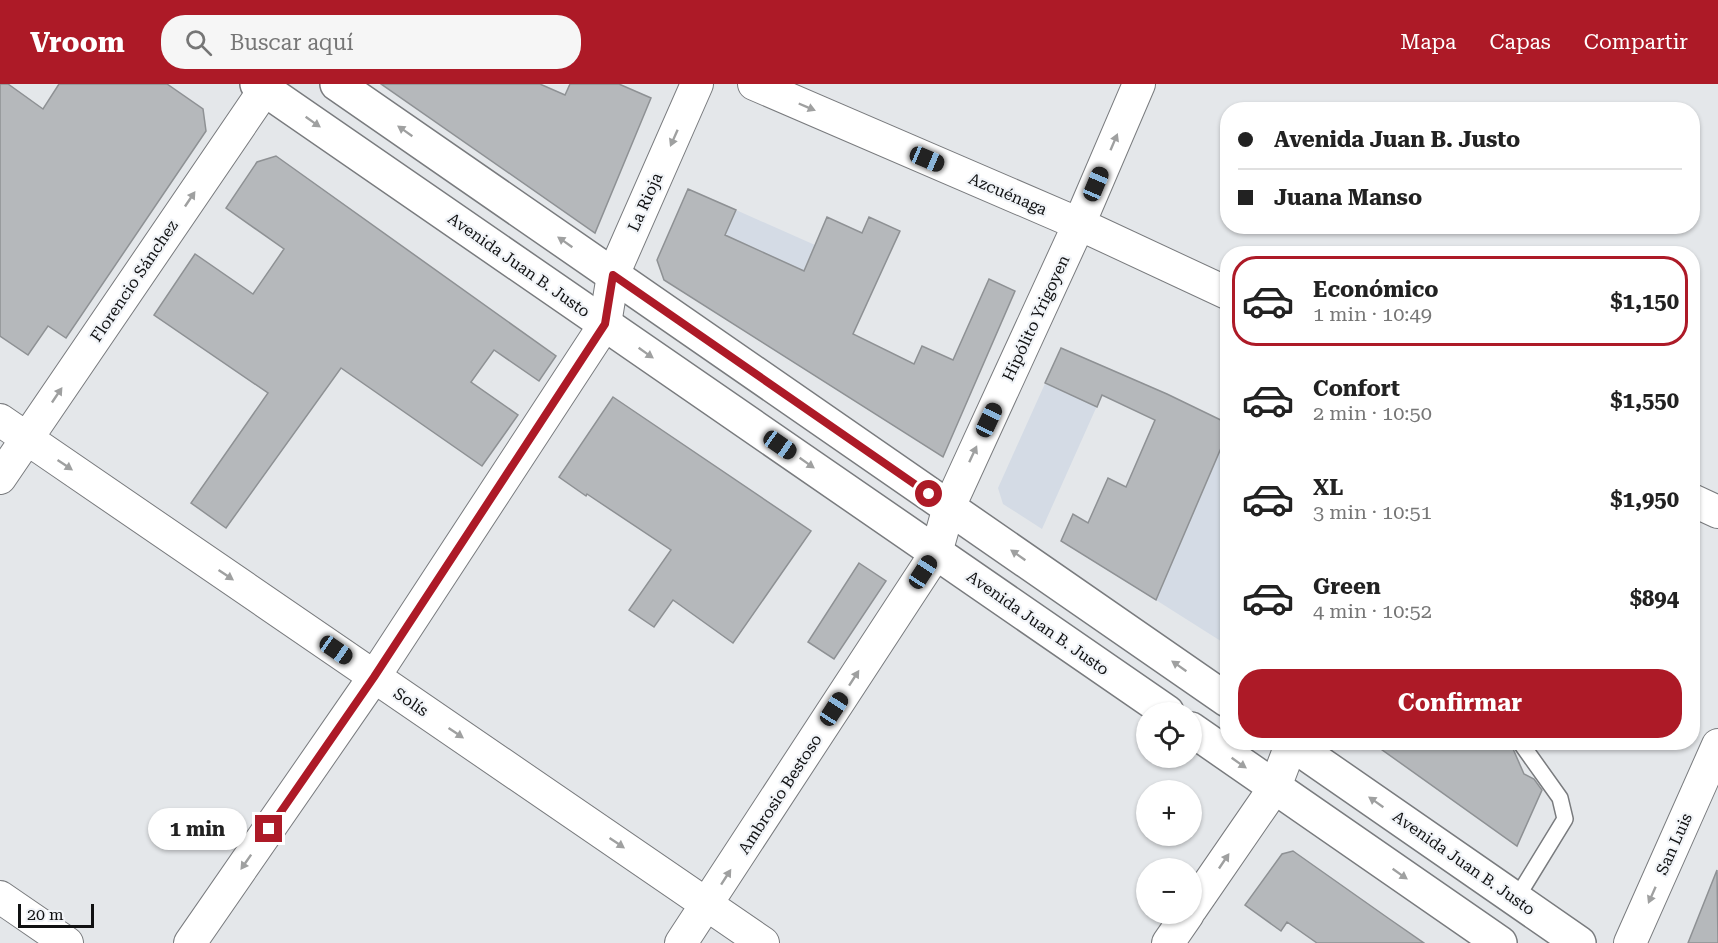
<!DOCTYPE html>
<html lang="es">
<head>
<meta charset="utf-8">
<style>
  body { margin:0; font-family:"Roboto Serif",serif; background:#f6f6f6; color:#222; height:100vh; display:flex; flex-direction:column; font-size:22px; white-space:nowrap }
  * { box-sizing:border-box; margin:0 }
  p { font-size:20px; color:#767676 }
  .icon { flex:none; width:33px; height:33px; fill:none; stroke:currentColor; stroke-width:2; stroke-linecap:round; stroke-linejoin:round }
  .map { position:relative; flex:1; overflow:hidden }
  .details { position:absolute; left:1220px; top:162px; width:480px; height:504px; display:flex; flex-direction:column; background:#fff; border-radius:24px; box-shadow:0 2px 4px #0004 }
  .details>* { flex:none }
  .top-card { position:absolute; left:1220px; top:18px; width:480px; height:132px; border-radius:24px; box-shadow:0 2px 4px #0004; display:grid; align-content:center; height:132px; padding:0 18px; background:#fff }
  .tools { position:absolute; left:1136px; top:618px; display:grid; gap:12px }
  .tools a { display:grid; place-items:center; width:66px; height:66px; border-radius:50%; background:#fff; box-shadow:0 2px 4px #0004; font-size:30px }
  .scale { position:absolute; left:18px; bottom:15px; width:76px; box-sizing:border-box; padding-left:6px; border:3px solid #101112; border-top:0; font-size:16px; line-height:21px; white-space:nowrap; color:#101112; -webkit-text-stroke:4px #f1f4f8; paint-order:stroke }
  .end { position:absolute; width:27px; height:27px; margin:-14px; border:8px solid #ad1a27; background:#fff; box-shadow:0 0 0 3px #fff }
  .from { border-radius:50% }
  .bubble { position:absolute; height:42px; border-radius:21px; background:#fff; box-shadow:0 2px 4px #0004; font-size:20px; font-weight:700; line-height:42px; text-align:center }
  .car { position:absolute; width:18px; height:36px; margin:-18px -9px; border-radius:8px; box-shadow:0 0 4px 2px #0007; background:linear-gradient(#222 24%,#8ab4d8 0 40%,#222 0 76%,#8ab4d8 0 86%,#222 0) }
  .top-card b { display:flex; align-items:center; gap:21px; height:57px; font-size:22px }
  .top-card b+b { border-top:2px solid #e0e0e0 }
  .top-card i { width:15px; height:15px; background:#222 }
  ul { padding:10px 0 0; list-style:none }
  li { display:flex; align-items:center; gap:18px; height:90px; margin:0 12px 9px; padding:0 6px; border:3px solid transparent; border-radius:24px }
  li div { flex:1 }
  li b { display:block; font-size:22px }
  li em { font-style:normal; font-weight:700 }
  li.active { border-color:#ad1a27 }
  li>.icon { width:54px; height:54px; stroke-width:1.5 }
  .button { display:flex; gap:12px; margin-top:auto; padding:12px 18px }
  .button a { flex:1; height:69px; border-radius:24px; background:#ad1a27; color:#fff; font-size:24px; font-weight:700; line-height:69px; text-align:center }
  header { display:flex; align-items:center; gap:36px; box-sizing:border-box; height:84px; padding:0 30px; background:#ad1a27; color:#fff }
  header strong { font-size:28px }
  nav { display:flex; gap:33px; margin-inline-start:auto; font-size:21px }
  .search { width:420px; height:54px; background:#f6f6f6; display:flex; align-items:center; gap:15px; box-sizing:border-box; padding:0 21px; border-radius:24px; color:#767676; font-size:22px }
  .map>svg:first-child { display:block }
  .built { fill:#d4dbe5 }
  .building { fill:#b5b8bb; stroke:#8e9194; stroke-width:1.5 }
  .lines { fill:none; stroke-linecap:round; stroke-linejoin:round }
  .lane-casing { stroke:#797b7e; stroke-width:18 }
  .street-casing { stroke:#797b7e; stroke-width:34 }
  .primary-casing { stroke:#797b7e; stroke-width:36 }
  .lane { stroke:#fff; stroke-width:15 }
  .street { stroke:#fff; stroke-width:32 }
  .primary { stroke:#fff; stroke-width:33 }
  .oneway { fill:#9fa0a0 }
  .route { stroke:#ad1a27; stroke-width:8 }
  .labels { text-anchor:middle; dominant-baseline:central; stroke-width:4.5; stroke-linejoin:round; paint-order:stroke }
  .street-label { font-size:16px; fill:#101112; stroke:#f1f4f8 }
</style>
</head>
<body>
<header>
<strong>Vroom</strong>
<div class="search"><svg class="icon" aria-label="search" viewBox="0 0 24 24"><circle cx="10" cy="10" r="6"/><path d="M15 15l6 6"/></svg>Buscar aquí</div>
<nav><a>Mapa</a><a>Capas</a><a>Compartir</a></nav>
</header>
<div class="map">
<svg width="1718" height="859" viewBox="0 0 1718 859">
  <rect width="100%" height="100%" fill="#e4e7ea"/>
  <path class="built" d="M 736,126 L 815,161 L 771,264 L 696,216 Z
    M 1061,264 L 1113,286 L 1042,445 L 1003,420 L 998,404 Z
    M 1227,350 L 1227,561 L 1156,516 Z"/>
  <path class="building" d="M 0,0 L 8,0 L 43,25 L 59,0 L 167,0 L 203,25 L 206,47 L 66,254 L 48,242 L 28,271 L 0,252 Z
    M 381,0 L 540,0 L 565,11 L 570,0 L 619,0 L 651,14 L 595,149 Z
    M 276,72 L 556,272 L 539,297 L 494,266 L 471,298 L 518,331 L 482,382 L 341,284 L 226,444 L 191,419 L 268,309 L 154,231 L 195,170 L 253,210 L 284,165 L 226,124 L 257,78 Z
    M 688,105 L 736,126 L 725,151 L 804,187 L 827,133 L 862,149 L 869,133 L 900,147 L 853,250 L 914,280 L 922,262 L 953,276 L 989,195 L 1015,207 L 943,373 L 664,196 L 657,176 Z
    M 1061,264 L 1167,310 L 1227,339 L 1227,350 L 1156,516 L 1061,457 L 1073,430 L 1088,439 L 1108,394 L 1126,403 L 1155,336 L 1102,311 L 1097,323 L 1045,299 Z
    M 613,313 L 811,447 L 733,559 L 673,516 L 654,543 L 629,526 L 671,466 L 587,410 L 586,412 L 559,393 Z
    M 859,479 L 886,497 L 834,575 L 808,558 Z
    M 1371,658 L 1510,658 L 1524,690 L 1534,695 L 1542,706 L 1517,762 Z
    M 1293,767 L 1388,834 L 1424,859 L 1317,859 L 1287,838 L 1281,847 L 1245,821 L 1282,770 Z
    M 1717,786 L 1718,859 L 1688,859 Z"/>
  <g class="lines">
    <defs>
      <path id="lane" d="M 1516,815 L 1565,735 L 1560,714 L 1520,658"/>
      <path id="street" d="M 754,0 L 1079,140 L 1227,209
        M 0,336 L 763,859
        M 0,394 L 265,5 L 266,0
        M 1692,416 L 1718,428
        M 0,813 L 67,859
        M 1191,825 L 1275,703 L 1292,658
        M 190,859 L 374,593 L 605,240 L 613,191 L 697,0
        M 681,859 L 936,469 L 949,423 L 1079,140 L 1139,0
        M 1168,859 L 1188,830
        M 1630,859 L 1718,661"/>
      <path id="primary" d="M 257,0 L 1167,628
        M 337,0 L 1227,616
        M 1191,645 L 1500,859
        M 1289,658 L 1579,859"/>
    </defs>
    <use href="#lane" class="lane-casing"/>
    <use href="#street" class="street-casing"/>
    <use href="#primary" class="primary-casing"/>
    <use href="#lane" class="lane"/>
    <use href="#street" class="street"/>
    <use href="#primary" class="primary"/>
  </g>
  <defs><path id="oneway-solid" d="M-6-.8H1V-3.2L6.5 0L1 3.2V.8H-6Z" transform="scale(1.5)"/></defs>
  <g class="oneway">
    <use href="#oneway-solid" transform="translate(807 23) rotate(23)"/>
    <use href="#oneway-solid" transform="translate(313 38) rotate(35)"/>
    <use href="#oneway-solid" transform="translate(405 47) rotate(-145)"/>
    <use href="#oneway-solid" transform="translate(674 54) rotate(114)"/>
    <use href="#oneway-solid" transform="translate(1114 58) rotate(-67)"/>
    <use href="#oneway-solid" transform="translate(190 115) rotate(-56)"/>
    <use href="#oneway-solid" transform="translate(565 158) rotate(-145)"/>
    <use href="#oneway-solid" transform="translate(646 269) rotate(35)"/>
    <use href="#oneway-solid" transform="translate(57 311) rotate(-56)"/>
    <use href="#oneway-solid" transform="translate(973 370) rotate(-65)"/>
    <use href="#oneway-solid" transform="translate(807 379) rotate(35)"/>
    <use href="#oneway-solid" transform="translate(65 381) rotate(34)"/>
    <use href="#oneway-solid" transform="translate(1018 471) rotate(-145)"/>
    <use href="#oneway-solid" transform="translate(226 491) rotate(34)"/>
    <use href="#oneway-solid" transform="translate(1179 582) rotate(-145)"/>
    <use href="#oneway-solid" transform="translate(854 594) rotate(-57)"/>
    <use href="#oneway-solid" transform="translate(456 649) rotate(34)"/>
    <use href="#oneway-solid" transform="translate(1239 679) rotate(35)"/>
    <use href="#oneway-solid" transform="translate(1376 718) rotate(-145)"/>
    <use href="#oneway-solid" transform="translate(617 759) rotate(34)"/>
    <use href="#oneway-solid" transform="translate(1224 777) rotate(-56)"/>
    <use href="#oneway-solid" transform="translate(246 778) rotate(125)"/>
    <use href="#oneway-solid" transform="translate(1400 790) rotate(35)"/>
    <use href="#oneway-solid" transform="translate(726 793) rotate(-57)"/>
    <use href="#oneway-solid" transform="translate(1652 811) rotate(114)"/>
  </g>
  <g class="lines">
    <path class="route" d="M 269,745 L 374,593 L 605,240 L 613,191 L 929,410"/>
  </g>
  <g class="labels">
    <g class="street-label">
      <text transform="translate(1008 110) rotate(23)">Azcuénaga</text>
      <text transform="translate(645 118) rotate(-66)">La Rioja</text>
      <text transform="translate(519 181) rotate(35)">Avenida Juan B. Justo</text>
      <text transform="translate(134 197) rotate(-56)">Florencio Sánchez</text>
      <text transform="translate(1036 234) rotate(-65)">Hipólito Yrigoyen</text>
      <text transform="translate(1038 539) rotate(35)">Avenida Juan B. Justo</text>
      <text transform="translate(411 618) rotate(34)">Solís</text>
      <text transform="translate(780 710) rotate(-57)">Ambrosio Bestoso</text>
      <text transform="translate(1674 760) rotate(-66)">San Luis</text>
      <text transform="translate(1464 779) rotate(35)">Avenida Juan B. Justo</text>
    </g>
  </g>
</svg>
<div class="tools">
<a><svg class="icon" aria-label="locate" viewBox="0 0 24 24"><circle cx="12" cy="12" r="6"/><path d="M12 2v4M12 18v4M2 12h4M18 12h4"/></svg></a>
<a>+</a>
<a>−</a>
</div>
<div class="scale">20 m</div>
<i class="end from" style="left:929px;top:410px"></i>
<i class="end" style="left:269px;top:745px"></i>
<div class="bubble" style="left:148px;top:724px;width:99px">1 min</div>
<i class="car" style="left:927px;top:75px;rotate:113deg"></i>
<i class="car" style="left:1096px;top:100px;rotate:23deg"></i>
<i class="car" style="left:989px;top:336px;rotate:25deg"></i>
<i class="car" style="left:780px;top:361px;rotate:125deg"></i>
<i class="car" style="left:923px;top:488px;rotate:33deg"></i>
<i class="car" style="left:336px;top:566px;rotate:125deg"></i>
<i class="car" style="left:834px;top:625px;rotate:33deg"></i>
<div class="top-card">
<b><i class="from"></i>Avenida Juan B. Justo</b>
<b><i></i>Juana Manso</b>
</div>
<section class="details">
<ul>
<li class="active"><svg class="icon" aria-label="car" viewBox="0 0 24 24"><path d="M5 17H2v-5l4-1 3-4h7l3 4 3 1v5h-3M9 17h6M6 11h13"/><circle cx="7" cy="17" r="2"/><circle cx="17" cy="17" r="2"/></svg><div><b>Económico</b><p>1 min · 10:49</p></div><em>$1,150</em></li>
<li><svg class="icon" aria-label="car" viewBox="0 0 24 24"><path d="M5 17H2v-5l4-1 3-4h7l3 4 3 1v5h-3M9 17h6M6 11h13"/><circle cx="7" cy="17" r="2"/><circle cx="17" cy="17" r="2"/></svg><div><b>Confort</b><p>2 min · 10:50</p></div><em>$1,550</em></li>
<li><svg class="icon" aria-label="car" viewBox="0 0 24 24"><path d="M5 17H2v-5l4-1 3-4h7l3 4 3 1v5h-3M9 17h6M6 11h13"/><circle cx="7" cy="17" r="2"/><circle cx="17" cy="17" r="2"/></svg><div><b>XL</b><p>3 min · 10:51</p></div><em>$1,950</em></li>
<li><svg class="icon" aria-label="car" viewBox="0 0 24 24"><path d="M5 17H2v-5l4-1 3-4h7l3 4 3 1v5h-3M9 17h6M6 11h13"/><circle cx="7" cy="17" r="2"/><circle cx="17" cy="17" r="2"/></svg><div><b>Green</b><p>4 min · 10:52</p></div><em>$894</em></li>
</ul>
<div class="button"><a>Confirmar</a></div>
</section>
</div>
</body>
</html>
